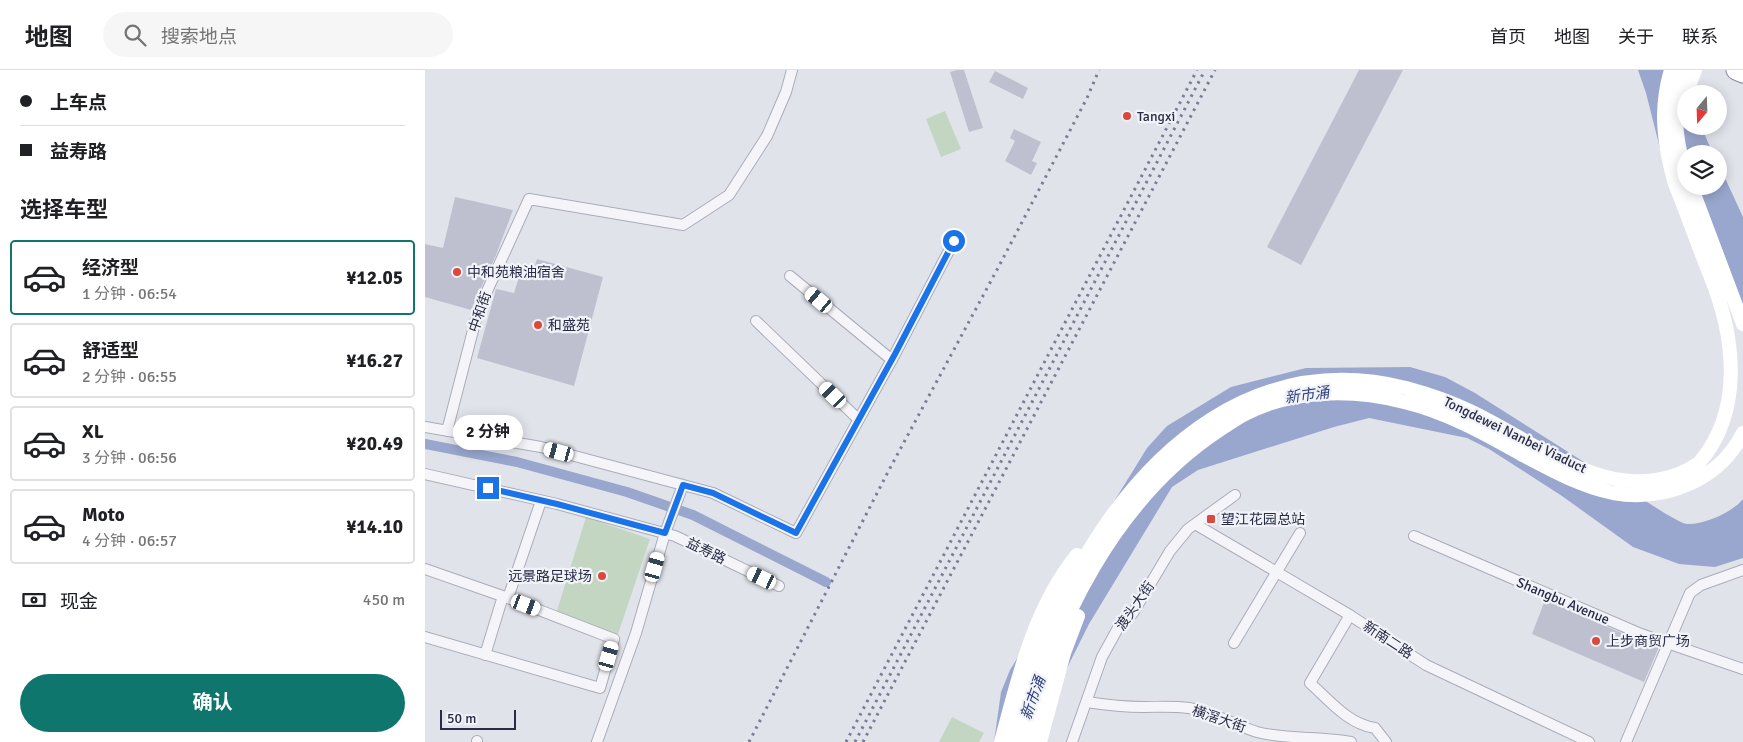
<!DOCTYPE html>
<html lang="zh">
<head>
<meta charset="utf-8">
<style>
  body { margin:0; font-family:Signika,"Noto Sans SC",sans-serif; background:#f6f6f6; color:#202124; height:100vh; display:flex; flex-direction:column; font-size:19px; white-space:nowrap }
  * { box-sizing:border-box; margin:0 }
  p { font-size:16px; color:#757577 }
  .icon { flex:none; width:28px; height:28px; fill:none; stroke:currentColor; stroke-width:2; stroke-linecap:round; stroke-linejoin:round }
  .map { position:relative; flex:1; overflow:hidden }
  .details { display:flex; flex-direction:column; background:#fff; width:425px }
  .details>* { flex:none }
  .banner { display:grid; align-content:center; height:110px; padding:0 20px; background:#fff }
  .needle { width:32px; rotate:199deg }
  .fabs { position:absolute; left:1252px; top:15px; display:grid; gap:10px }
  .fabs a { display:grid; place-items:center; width:50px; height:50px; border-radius:50%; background:#fff; box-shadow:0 2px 12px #0003; font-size:25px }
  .scale { position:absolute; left:15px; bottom:12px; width:76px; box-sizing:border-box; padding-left:5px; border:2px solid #282c45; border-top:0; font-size:14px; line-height:18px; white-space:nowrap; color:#282c45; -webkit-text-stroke:4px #f1f3f8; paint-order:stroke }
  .end { position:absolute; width:22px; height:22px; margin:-11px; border:6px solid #1a73e8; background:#fff; box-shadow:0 0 0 2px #fff }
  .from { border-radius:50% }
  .bubble { position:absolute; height:35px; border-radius:18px; background:#fff; box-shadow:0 2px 12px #0003; font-size:16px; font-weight:700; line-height:35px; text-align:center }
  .car { position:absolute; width:15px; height:30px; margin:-15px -8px; border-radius:6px; box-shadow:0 0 4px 1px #0007; background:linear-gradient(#fff 24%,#345 0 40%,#fff 0 76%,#345 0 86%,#fff 0) }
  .banner b { display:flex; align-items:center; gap:18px; height:48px; font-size:19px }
  .banner b+b { border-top:1px solid #e0e0e0 }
  .banner i { width:12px; height:12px; background:#202124 }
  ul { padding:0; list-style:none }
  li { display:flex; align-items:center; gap:15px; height:75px; margin:0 10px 8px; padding:0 10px; border:2px solid #e0e0e0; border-radius:5px }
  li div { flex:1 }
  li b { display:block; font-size:19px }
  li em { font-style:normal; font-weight:700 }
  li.selected { border-color:#0f766e }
  li>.icon { width:45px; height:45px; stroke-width:1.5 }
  h2 { padding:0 20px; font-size:22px; line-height:60px }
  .pay { display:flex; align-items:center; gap:12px; height:55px; padding:0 20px; font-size:19px }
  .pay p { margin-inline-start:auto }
  .action { display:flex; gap:10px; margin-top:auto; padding:10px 20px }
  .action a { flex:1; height:58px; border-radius:30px; background:#0f766e; color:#fff; font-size:20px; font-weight:700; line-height:58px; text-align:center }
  header { display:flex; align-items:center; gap:30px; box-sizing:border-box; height:70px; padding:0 25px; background:#fff; border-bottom:1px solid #e0e0e0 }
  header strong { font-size:24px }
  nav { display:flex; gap:28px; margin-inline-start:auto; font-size:18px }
  .search { width:350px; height:45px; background:#f6f6f6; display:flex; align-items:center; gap:12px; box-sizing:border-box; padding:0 18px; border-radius:28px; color:#757577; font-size:19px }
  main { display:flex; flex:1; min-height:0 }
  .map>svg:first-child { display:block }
  .green { fill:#c2d6c2 }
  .water { fill:#99a7ce }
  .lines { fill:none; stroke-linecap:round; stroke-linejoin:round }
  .canal { stroke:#99a7ce; stroke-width:10 }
  .building { fill:#bec0cf }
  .street-casing { stroke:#aaacb9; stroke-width:12 }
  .highway-casing { stroke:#878ca3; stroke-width:21 }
  .street { stroke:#f5f5f9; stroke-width:10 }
  .secondary { stroke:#fff; stroke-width:14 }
  .highway { stroke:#fff; stroke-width:19 }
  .rail { stroke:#797d96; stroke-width:3; stroke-dasharray:2.5 5; stroke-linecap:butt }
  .route { stroke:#1a73e8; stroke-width:6 }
  .poi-dot { fill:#db493c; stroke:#f1f3f8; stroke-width:2 }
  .labels { text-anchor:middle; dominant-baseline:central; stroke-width:4.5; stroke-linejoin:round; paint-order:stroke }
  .poi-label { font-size:14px; fill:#282c45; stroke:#f1f3f8; text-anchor:start }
  .street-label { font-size:14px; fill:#282c45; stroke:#f1f3f8 }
  .water-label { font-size:15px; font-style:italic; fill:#2e3f7d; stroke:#f1f3f8 }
</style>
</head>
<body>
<header>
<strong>地图</strong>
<div class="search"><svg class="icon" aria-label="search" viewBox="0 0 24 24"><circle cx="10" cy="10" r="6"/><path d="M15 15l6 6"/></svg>搜索地点</div>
<nav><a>首页</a><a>地图</a><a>关于</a><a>联系</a></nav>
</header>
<main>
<section class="details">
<div class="banner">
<b><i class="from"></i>上车点</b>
<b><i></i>益寿路</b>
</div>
<h2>选择车型</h2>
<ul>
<li class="selected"><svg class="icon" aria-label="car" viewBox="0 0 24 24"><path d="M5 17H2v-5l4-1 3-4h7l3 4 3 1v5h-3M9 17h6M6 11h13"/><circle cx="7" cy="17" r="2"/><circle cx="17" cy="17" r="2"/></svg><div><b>经济型</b><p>1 分钟 · 06:54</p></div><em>¥12.05</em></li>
<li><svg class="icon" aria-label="car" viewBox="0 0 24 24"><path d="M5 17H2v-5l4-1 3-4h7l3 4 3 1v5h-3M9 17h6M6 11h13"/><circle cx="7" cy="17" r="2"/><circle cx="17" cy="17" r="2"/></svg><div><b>舒适型</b><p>2 分钟 · 06:55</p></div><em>¥16.27</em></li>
<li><svg class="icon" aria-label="car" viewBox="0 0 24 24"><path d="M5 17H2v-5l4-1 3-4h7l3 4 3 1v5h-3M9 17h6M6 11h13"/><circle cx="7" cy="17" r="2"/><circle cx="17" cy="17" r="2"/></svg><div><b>XL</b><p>3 分钟 · 06:56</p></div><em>¥20.49</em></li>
<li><svg class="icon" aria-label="car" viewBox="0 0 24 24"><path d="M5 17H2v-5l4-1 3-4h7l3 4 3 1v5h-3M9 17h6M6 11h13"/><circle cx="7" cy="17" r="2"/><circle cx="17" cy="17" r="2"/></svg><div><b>Moto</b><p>4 分钟 · 06:57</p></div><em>¥14.10</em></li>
</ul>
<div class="pay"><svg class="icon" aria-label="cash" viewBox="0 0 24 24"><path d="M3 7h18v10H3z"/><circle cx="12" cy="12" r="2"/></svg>现金<p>450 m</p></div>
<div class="action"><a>确认</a></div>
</section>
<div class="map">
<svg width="1318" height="672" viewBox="0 0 1318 672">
  <rect width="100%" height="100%" fill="#e1e3eb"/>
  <path class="green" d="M 520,41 L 536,79 L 516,87 L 501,49 Z
    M 161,447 L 225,469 L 192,567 L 131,544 Z
    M 527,647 L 559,663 L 554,672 L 514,672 Z"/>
  <path class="water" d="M 1213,0 L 1259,0 L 1261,56 L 1276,56 L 1288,84 L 1261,84 L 1241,102 L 1221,23 Z
    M 1294,95 L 1318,147 L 1318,235 L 1273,116 L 1294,116 Z
    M 985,297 L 1020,307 L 1050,323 L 1241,444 C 1247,447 1256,453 1262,454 C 1279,455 1308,442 1318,429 L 1318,488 L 1290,497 L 1254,494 L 1208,477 L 1137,426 L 1064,379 L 1042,368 L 944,348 L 909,357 L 773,400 L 747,417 L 664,554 L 629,624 L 619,672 L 569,672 L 576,622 L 585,600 L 722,378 L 742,356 L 806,317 L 881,298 Z"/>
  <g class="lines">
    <path class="canal" d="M 0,374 L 92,392 L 202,422 L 268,445 L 401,512"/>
  </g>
  <path class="building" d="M 532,0 L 539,0 L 558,58 L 544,62 L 525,2 Z
    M 934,0 L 978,0 L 876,195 L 842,177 Z
    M 570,1 L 603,18 L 598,29 L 564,12 Z
    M 589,59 L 616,72 L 607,91 L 612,93 L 606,105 L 580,91 L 590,71 L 585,68 Z
    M 30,127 L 88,140 L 71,185 L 46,240 L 0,227 L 0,174 L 18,178 Z
    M 112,189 L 178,207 L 149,316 L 52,288 L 71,219 L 89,223 L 95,204 L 106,208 Z
    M 1120,530 L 1213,570 L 1234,577 L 1219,612 L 1107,564 Z"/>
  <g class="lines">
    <defs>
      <path id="street" d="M 365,206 L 467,290
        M 331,251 L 433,349
        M 0,357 L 116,377 L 288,423 L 371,463 L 470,284 L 529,171
        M 22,361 L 53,241 L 104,129 L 258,155 L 304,125 L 342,66 L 361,22 L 367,0
        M 0,404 L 132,434 L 250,466 L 354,516
        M 770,454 L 923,544 L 1001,595 L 1164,672
        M 989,466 L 1216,564 L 1318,599
        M 0,499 L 83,528 L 189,569 L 175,618 L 0,567
        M 83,528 L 116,431
        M 925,545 L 885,613 C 904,630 923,654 950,658 L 961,672
        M 809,573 L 875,463
        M 60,585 L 78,526
        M 662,632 C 681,635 699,637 719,637 C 734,637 748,636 764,638 C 788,642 809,655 832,662 C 862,670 896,666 926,672
        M 52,672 L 52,671
        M 172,672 L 211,563 L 240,463 L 258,415
        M 647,672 L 677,587 L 693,558 L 708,543 L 745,481 L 763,459 L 810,425
        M 1201,672 L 1265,523 L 1276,515 L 1318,500"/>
      <path id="highway" d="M 1311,0 L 1318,3"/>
    </defs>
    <use href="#street" class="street-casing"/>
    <use href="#highway" class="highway-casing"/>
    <use href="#street" class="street"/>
    <path class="secondary" d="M 1259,0 C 1247,35 1249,68 1261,102
      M 1257,35 L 1270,0
      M 1266,116 L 1318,254
      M 576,672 C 593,608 609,538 652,485
      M 589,672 C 603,613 622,554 652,501 C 721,377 832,281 981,318 C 1003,324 1024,331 1045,341 C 1090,362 1132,395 1181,407 C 1213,415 1248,412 1274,393 C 1318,342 1311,269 1285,205 C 1273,175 1262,144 1250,114 C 1239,76 1234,39 1246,0
      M 602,672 C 626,553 692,427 796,359 C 804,354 812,348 820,344 C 868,319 928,319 979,332 C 1021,342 1059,363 1096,384 C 1126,400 1155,416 1188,423 C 1239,432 1294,411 1318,363
      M 615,672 L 639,583 L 653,546"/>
    <use href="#highway" class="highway"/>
    <path class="rail" d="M 324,672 L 464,400 L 574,196 L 662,28 L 674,0
      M 421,672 L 772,0
      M 430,672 L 780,0
      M 438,672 L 790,0"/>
  </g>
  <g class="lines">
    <path class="route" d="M 63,418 L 132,434 L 240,463 L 258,415 L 288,423 L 371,463 L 470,284 L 529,171"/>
  </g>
  <g class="poi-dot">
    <circle cx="702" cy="46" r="5"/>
    <circle cx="32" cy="202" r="5"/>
    <circle cx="113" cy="255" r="5"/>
    <rect x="781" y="444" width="10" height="10" rx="2.5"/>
    <circle cx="177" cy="506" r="5"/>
    <circle cx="1171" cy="571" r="5"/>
  </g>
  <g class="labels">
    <g class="poi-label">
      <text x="712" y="46">Tangxi</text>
      <text x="42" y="202">中和苑粮油宿舍</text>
      <text x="123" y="255">和盛苑</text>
      <text x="796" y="449">望江花园总站</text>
      <text x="167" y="506" text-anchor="end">远景路足球场</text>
      <text x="1181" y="571">上步商贸广场</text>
    </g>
    <g class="street-label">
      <text transform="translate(55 242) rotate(-71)">中和街</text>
      <text transform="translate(1090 365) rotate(26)">Tongdewei Nanbei Viaduct</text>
      <text transform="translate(281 481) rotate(26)">益寿路</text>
      <text transform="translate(1138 531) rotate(23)">Shangbu Avenue</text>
      <text transform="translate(710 536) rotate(-55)">渡头大街</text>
      <text transform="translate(963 570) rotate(33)">新南二路</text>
      <text transform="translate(794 649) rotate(19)">横滘大街</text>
    </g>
    <g class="water-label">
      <text transform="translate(882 325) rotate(-8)">新市涌</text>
      <text transform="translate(608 628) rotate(-70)">新市涌</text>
    </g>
  </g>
</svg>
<div class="fabs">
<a><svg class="needle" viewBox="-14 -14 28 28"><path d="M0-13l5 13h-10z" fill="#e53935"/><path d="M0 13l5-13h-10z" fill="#757577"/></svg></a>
<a><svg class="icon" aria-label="layers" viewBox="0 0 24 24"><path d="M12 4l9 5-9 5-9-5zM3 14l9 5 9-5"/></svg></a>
</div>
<div class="scale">50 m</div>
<i class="end from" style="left:529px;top:171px"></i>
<i class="end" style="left:63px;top:418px"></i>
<div class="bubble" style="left:28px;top:345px;width:70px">2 分钟</div>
<i class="car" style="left:394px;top:230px;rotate:310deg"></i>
<i class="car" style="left:408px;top:325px;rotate:314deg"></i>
<i class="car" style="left:134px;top:382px;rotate:285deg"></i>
<i class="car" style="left:230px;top:497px;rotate:16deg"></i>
<i class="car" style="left:337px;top:508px;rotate:296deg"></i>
<i class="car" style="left:101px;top:535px;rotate:111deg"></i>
<i class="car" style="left:184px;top:586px;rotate:16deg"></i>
</div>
</main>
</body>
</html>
